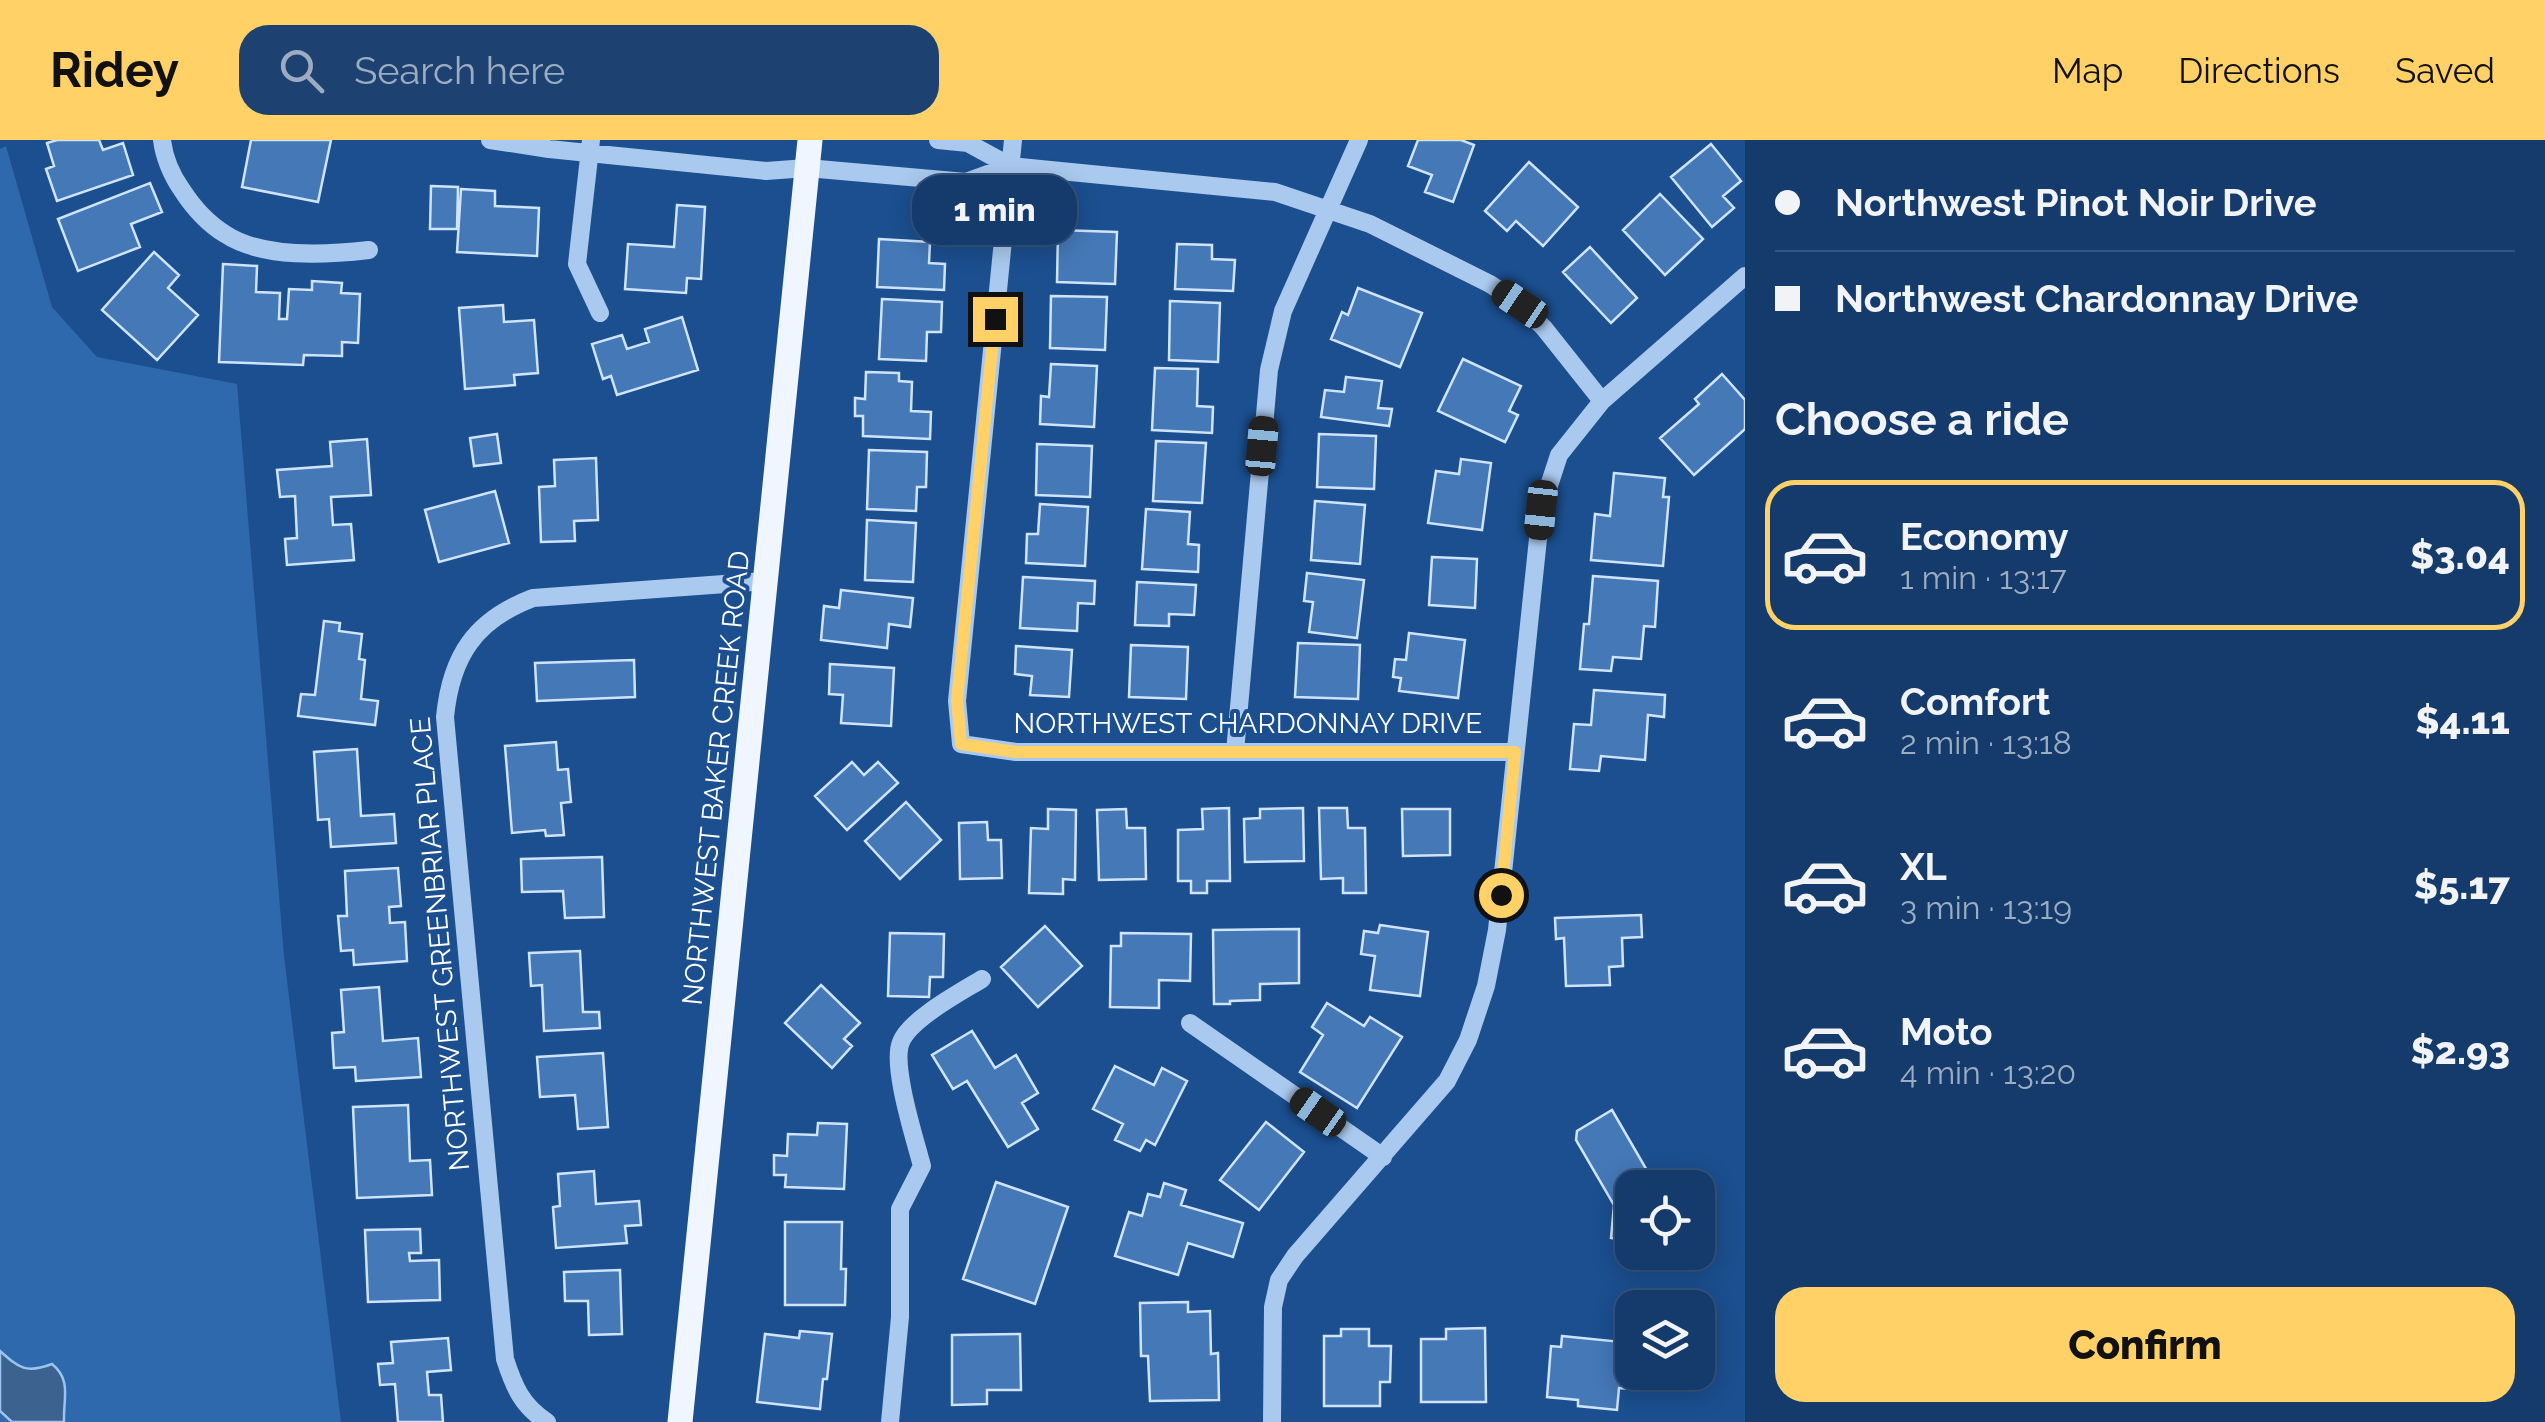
<!DOCTYPE html>
<html lang="en">
<head>
<meta charset="utf-8">
<style>
  body { margin:0; font-family:Raleway,sans-serif; background:#1d4271; color:#f1f3f6; height:100vh; display:flex; flex-direction:column; font-size:38px; white-space:nowrap }
  * { box-sizing:border-box; margin:0 }
  p { font-size:32px; color:#9dadc1 }
  .icon { flex:none; width:55px; height:55px; fill:none; stroke:currentColor; stroke-width:2; stroke-linecap:round; stroke-linejoin:round }
  .map { position:relative; flex:1; overflow:hidden }
  .side { display:flex; flex-direction:column; background:#143b6b; width:800px }
  .side>* { flex:none }
  .hud { display:grid; align-content:center; height:220px; padding:0 30px; background:#143b6b }
  .fabs { position:absolute; left:1615px; top:1030px; display:grid; gap:20px }
  .fabs a { display:grid; place-items:center; width:100px; height:100px; border-radius:20px; background:#143b6b; box-shadow:0 5px 25px #0003,0 0 0 2px #33557e; font-size:50px }
  .end { position:absolute; width:45px; height:45px; margin:-22px; border:12px solid #ffd166; background:#111; box-shadow:0 0 0 5px #111 }
  .from { border-radius:50% }
  .bubble { position:absolute; height:70px; border-radius:30px; background:#143b6b; box-shadow:0 5px 25px #0003,0 0 0 2px #33557e; font-size:32px; font-weight:800; line-height:70px; text-align:center }
  .car { position:absolute; width:30px; height:60px; margin:-30px -15px; border-radius:12px; box-shadow:0 0 8px 2px #0007; background:linear-gradient(#222 24%,#8ab4d8 0 40%,#222 0 76%,#8ab4d8 0 86%,#222 0) }
  .hud b { display:flex; align-items:center; gap:35px; height:95px; font-size:38px }
  .hud b+b { border-top:2px solid #33557e }
  .hud i { width:25px; height:25px; background:#f1f3f6 }
  ul { padding:0; list-style:none }
  li { display:flex; align-items:center; gap:30px; height:150px; margin:0 20px 15px; padding:0 10px; border:5px solid transparent; border-radius:30px }
  li div { flex:1 }
  li b { display:block; font-size:38px }
  li em { font-style:normal; font-weight:800 }
  li.current { border-color:#ffd166 }
  li>.icon { width:90px; height:90px; stroke-width:1.5 }
  h2 { padding:0 30px; font-size:45px; line-height:120px }
  .cta { display:flex; gap:20px; margin-top:auto; padding:20px 30px }
  .cta a { flex:1; height:115px; border-radius:30px; background:#ffd166; color:#111; font-size:40px; font-weight:800; line-height:115px; text-align:center }
  header { display:flex; align-items:center; gap:60px; box-sizing:border-box; height:140px; padding:0 50px; background:#ffd166; color:#111 }
  header strong { font-size:48px }
  nav { display:flex; gap:55px; margin-inline-start:auto; font-size:35px }
  .search { width:700px; height:90px; background:#1d4271; display:flex; align-items:center; gap:25px; box-sizing:border-box; padding:0 35px; border-radius:30px; color:#9dadc1; font-size:38px }
  main { display:flex; flex:1; min-height:0 }
  .map>svg:first-child { display:block }
  .green { fill:#2e69ad }
  .water { fill:#3c6290; stroke:#9cc4f0; stroke-width:2.5 }
  .building { fill:#4478b7; stroke:#cfe3fa; stroke-width:2.5 }
  .lines { fill:none; stroke-linecap:round; stroke-linejoin:round }
  .minor { stroke:#a9c9ee; stroke-width:18 }
  .major { stroke:#f0f6ff; stroke-width:25 }
  .route { stroke:#ffd166; stroke-width:12 }
  .labels { text-anchor:middle; dominant-baseline:central; stroke-width:8; stroke-linejoin:round; paint-order:stroke }
  .street-label { font-size:28px; fill:#fff; stroke:#1b4f8f }
</style>
</head>
<body>
<header>
<strong>Ridey</strong>
<div class="search"><svg class="icon" aria-label="search" viewBox="0 0 24 24"><circle cx="10" cy="10" r="6"/><path d="M15 15l6 6"/></svg>Search here</div>
<nav><a>Map</a><a>Directions</a><a>Saved</a></nav>
</header>
<main>
<div class="map">
<svg width="1745" height="1282" viewBox="0 0 1745 1282">
  <rect width="100%" height="100%" fill="#1b4f8f"/>
  <path class="green" d="M 6,6 L 52,167 L 97,217 L 237,244 L 284,816 L 341,1282 L 0,1282 L 0,9 Z"/>
  <path class="water" d="M 0,1211 C 19,1228 26,1234 52,1224 C 72,1240 63,1259 64,1282 L 12,1282 L 0,1271 Z"/>
  <path class="building" d="M 57,0 L 99,0 L 103,10 L 123,3 L 133,35 L 57,61 L 46,29 L 54,26 L 47,3 Z
    M 251,0 L 331,0 L 318,62 L 242,47 Z
    M 1418,0 L 1461,0 L 1474,5 L 1453,62 L 1425,52 L 1432,35 L 1408,26 Z
    M 1711,4 L 1741,41 L 1723,56 L 1734,68 L 1712,87 L 1671,37 Z
    M 1529,22 L 1578,67 L 1543,106 L 1516,81 L 1507,91 L 1485,71 Z
    M 150,43 L 162,72 L 131,84 L 140,107 L 78,131 L 58,79 Z
    M 431,46 L 458,47 L 457,89 L 430,89 Z
    M 461,49 L 495,51 L 495,66 L 539,68 L 537,116 L 457,112 Z
    M 1660,54 L 1703,99 L 1665,135 L 1623,90 Z
    M 677,65 L 705,67 L 701,139 L 687,138 L 686,153 L 625,149 L 628,104 L 674,107 Z
    M 1058,90 L 1117,92 L 1115,144 L 1057,142 Z
    M 879,99 L 930,102 L 929,123 L 945,124 L 944,150 L 877,147 Z
    M 1177,104 L 1212,105 L 1212,119 L 1235,120 L 1233,151 L 1175,149 Z
    M 1590,107 L 1637,158 L 1611,183 L 1563,132 Z
    M 154,112 L 179,135 L 168,148 L 198,175 L 157,220 L 102,170 Z
    M 223,124 L 257,126 L 256,152 L 280,153 L 279,179 L 287,179 L 289,149 L 312,150 L 312,141 L 342,143 L 341,153 L 360,154 L 358,203 L 342,202 L 342,216 L 304,215 L 303,225 L 219,222 Z
    M 1358,148 L 1422,173 L 1400,227 L 1331,199 L 1342,172 L 1348,175 Z
    M 1051,156 L 1107,157 L 1105,210 L 1050,208 Z
    M 882,159 L 942,162 L 941,192 L 927,192 L 926,221 L 879,219 Z
    M 1170,161 L 1220,163 L 1218,222 L 1169,220 Z
    M 503,165 L 504,182 L 534,180 L 538,233 L 514,235 L 515,245 L 465,249 L 459,168 Z
    M 682,177 L 698,230 L 617,255 L 611,236 L 603,239 L 592,204 L 622,195 L 627,209 L 649,202 L 645,189 Z
    M 1463,219 L 1521,246 L 1509,271 L 1518,275 L 1505,302 L 1438,271 Z
    M 1051,224 L 1097,226 L 1094,287 L 1040,284 L 1041,256 L 1049,257 Z
    M 1155,228 L 1198,229 L 1197,266 L 1213,267 L 1212,293 L 1152,290 Z
    M 866,232 L 899,233 L 899,241 L 912,242 L 911,271 L 931,272 L 930,299 L 863,296 L 863,276 L 855,276 L 855,258 L 865,259 Z
    M 1722,234 L 1745,260 L 1745,289 L 1694,335 L 1660,298 L 1699,264 L 1695,259 Z
    M 1346,237 L 1382,241 L 1378,268 L 1392,269 L 1389,286 L 1321,277 L 1325,250 L 1344,252 Z
    M 497,294 L 501,323 L 474,326 L 470,298 Z
    M 1319,294 L 1376,296 L 1374,349 L 1317,347 Z
    M 367,299 L 371,355 L 331,357 L 333,385 L 351,384 L 354,420 L 287,425 L 285,399 L 297,398 L 295,356 L 280,357 L 277,330 L 332,326 L 330,302 Z
    M 1156,301 L 1206,303 L 1202,363 L 1153,361 Z
    M 1037,304 L 1092,306 L 1090,357 L 1036,355 Z
    M 869,310 L 927,312 L 926,347 L 917,347 L 916,371 L 867,369 Z
    M 596,318 L 598,380 L 574,381 L 575,401 L 541,402 L 539,347 L 555,346 L 554,320 Z
    M 1461,319 L 1491,323 L 1482,390 L 1428,383 L 1436,331 L 1459,334 Z
    M 1614,333 L 1665,338 L 1663,357 L 1669,357 L 1663,426 L 1591,420 L 1595,374 L 1610,376 Z
    M 495,351 L 509,403 L 439,422 L 425,370 Z
    M 1315,361 L 1365,365 L 1360,424 L 1311,420 Z
    M 1040,364 L 1088,367 L 1085,426 L 1026,423 L 1027,394 L 1038,394 Z
    M 1146,369 L 1190,372 L 1188,404 L 1199,405 L 1198,432 L 1142,429 Z
    M 867,380 L 916,383 L 913,442 L 865,440 Z
    M 1432,417 L 1477,419 L 1475,468 L 1429,465 Z
    M 1307,433 L 1364,440 L 1357,498 L 1309,492 L 1313,462 L 1304,461 Z
    M 1593,436 L 1658,441 L 1655,487 L 1644,486 L 1641,519 L 1613,517 L 1611,531 L 1580,529 L 1584,484 L 1589,484 Z
    M 1023,437 L 1095,441 L 1094,464 L 1078,463 L 1077,491 L 1020,488 Z
    M 1137,442 L 1196,445 L 1194,475 L 1169,474 L 1169,486 L 1135,485 Z
    M 841,450 L 913,458 L 910,487 L 889,484 L 887,508 L 821,500 L 824,466 L 839,468 Z
    M 324,481 L 340,483 L 339,491 L 362,494 L 359,519 L 365,520 L 361,559 L 378,561 L 375,585 L 298,576 L 301,554 L 315,555 Z
    M 1409,493 L 1465,500 L 1458,558 L 1399,551 L 1401,538 L 1393,537 L 1395,519 L 1406,520 Z
    M 1298,503 L 1360,505 L 1358,559 L 1295,557 Z
    M 1131,505 L 1188,507 L 1186,559 L 1129,557 Z
    M 1016,506 L 1072,510 L 1069,557 L 1030,555 L 1032,536 L 1015,534 Z
    M 634,520 L 635,557 L 537,561 L 535,523 Z
    M 830,524 L 894,528 L 891,586 L 841,583 L 843,555 L 829,554 Z
    M 1594,550 L 1665,555 L 1664,577 L 1648,575 L 1645,620 L 1601,616 L 1599,631 L 1570,629 L 1574,584 L 1591,585 Z
    M 556,602 L 558,630 L 568,629 L 571,662 L 561,663 L 564,695 L 546,696 L 545,690 L 512,693 L 505,606 Z
    M 357,609 L 361,676 L 394,674 L 396,703 L 331,707 L 329,679 L 318,680 L 314,612 Z
    M 852,622 L 864,635 L 878,622 L 898,643 L 847,690 L 815,656 Z
    M 906,662 L 941,700 L 900,739 L 865,701 Z
    M 1229,668 L 1230,741 L 1207,741 L 1207,753 L 1191,753 L 1191,741 L 1178,741 L 1178,690 L 1203,689 L 1202,669 Z
    M 1303,668 L 1304,721 L 1245,722 L 1244,679 L 1260,678 L 1260,669 Z
    M 1319,668 L 1347,668 L 1348,688 L 1365,688 L 1366,753 L 1343,753 L 1343,738 L 1321,739 Z
    M 1048,669 L 1076,670 L 1075,740 L 1063,739 L 1063,754 L 1029,753 L 1031,688 L 1048,689 Z
    M 1126,669 L 1127,688 L 1145,688 L 1146,739 L 1099,740 L 1097,670 Z
    M 1402,669 L 1450,669 L 1450,715 L 1403,716 Z
    M 987,682 L 988,700 L 1001,700 L 1002,738 L 960,739 L 959,683 Z
    M 602,717 L 604,777 L 565,778 L 563,751 L 522,752 L 521,719 Z
    M 398,728 L 401,766 L 389,767 L 390,783 L 405,782 L 407,821 L 354,825 L 353,810 L 341,811 L 338,776 L 347,776 L 345,731 Z
    M 1641,775 L 1642,797 L 1622,798 L 1623,826 L 1609,827 L 1610,845 L 1566,846 L 1564,798 L 1556,799 L 1555,778 Z
    M 1380,785 L 1428,792 L 1420,856 L 1370,850 L 1375,816 L 1361,814 L 1364,791 L 1378,793 Z
    M 1045,786 L 1082,826 L 1038,867 L 1001,827 Z
    M 1299,789 L 1299,843 L 1260,844 L 1260,860 L 1230,861 L 1230,864 L 1214,864 L 1213,790 Z
    M 890,793 L 944,794 L 943,837 L 930,837 L 929,857 L 888,856 Z
    M 1121,793 L 1191,794 L 1190,841 L 1159,840 L 1159,868 L 1110,867 L 1111,806 L 1121,806 Z
    M 580,811 L 583,872 L 599,872 L 600,888 L 544,891 L 542,845 L 531,846 L 529,813 Z
    M 821,845 L 860,883 L 844,899 L 852,906 L 832,928 L 785,883 Z
    M 379,847 L 383,901 L 418,898 L 421,937 L 356,941 L 355,927 L 334,928 L 332,893 L 344,892 L 341,850 Z
    M 1327,863 L 1364,886 L 1370,877 L 1402,897 L 1357,968 L 1300,932 L 1323,895 L 1312,887 Z
    M 972,891 L 995,928 L 1016,915 L 1038,953 L 1022,963 L 1038,989 L 1008,1007 L 967,941 L 953,949 L 932,915 Z
    M 603,913 L 608,987 L 578,989 L 575,955 L 540,957 L 537,917 Z
    M 1115,926 L 1154,945 L 1162,928 L 1187,941 L 1155,1005 L 1146,1000 L 1140,1011 L 1115,1000 L 1123,984 L 1093,969 Z
    M 408,965 L 410,1021 L 430,1020 L 432,1055 L 357,1058 L 353,967 Z
    M 1612,970 L 1656,1046 L 1632,1048 L 1632,1101 L 1611,1098 L 1614,1065 L 1576,1000 L 1577,991 Z
    M 1266,982 L 1304,1012 L 1259,1070 L 1220,1040 Z
    M 818,983 L 847,984 L 844,1049 L 785,1047 L 786,1035 L 774,1035 L 774,1015 L 787,1016 L 788,994 L 817,995 Z
    M 594,1031 L 596,1064 L 639,1061 L 641,1085 L 625,1086 L 627,1103 L 556,1108 L 553,1067 L 560,1066 L 558,1034 Z
    M 996,1042 L 1068,1067 L 1035,1164 L 963,1139 Z
    M 1164,1043 L 1186,1050 L 1181,1065 L 1243,1083 L 1233,1117 L 1188,1103 L 1178,1135 L 1115,1116 L 1129,1072 L 1142,1076 L 1148,1054 L 1160,1057 Z
    M 785,1082 L 842,1082 L 841,1129 L 846,1129 L 845,1165 L 785,1165 Z
    M 420,1089 L 421,1113 L 409,1113 L 410,1121 L 439,1120 L 440,1160 L 368,1162 L 365,1090 Z
    M 620,1130 L 622,1194 L 589,1195 L 588,1161 L 565,1161 L 564,1132 Z
    M 1188,1162 L 1188,1172 L 1210,1171 L 1211,1214 L 1218,1213 L 1219,1260 L 1150,1261 L 1148,1216 L 1141,1216 L 1140,1163 Z
    M 1485,1188 L 1486,1262 L 1421,1262 L 1421,1199 L 1446,1199 L 1446,1189 Z
    M 1341,1189 L 1369,1189 L 1369,1206 L 1391,1206 L 1390,1242 L 1380,1242 L 1380,1266 L 1324,1266 L 1324,1196 L 1341,1196 Z
    M 800,1191 L 832,1194 L 827,1239 L 823,1239 L 820,1269 L 757,1262 L 765,1194 L 799,1198 Z
    M 1020,1194 L 1021,1250 L 987,1250 L 987,1264 L 952,1265 L 952,1195 Z
    M 1562,1196 L 1632,1203 L 1629,1249 L 1619,1248 L 1617,1270 L 1578,1266 L 1578,1260 L 1547,1257 L 1551,1206 L 1561,1207 Z
    M 448,1198 L 451,1230 L 427,1232 L 429,1255 L 441,1255 L 443,1282 L 398,1282 L 395,1244 L 380,1245 L 378,1224 L 393,1223 L 391,1202 Z"/>
  <g class="lines">
    <path class="minor" d="M 162,0 C 164,17 172,36 182,50 C 193,67 207,83 225,94 C 263,119 326,115 369,110
      M 490,0 L 549,9 L 766,31 L 807,28 L 966,42 L 1010,26
      M 591,0 L 577,124 L 600,173
      M 938,0 L 968,3 L 1010,26 L 1275,52 L 1370,84 L 1490,144 L 1520,164 L 1544,188 L 1602,261
      M 1013,0 L 957,561 L 961,604 L 1016,612 L 1515,612
      M 1235,612 L 1269,230 L 1283,171 L 1359,0
      M 1190,883 L 1383,1017
      M 547,1282 C 522,1266 514,1247 505,1219 L 445,577 C 451,516 475,480 533,458 L 766,441
      M 890,1282 L 900,1177 L 900,1069 L 922,1026 C 915,999 891,925 901,902 C 910,879 961,852 982,839
      M 1272,1282 L 1273,1167 L 1279,1140 L 1295,1116 L 1447,941 L 1468,900 L 1486,846 L 1497,790 L 1541,370 L 1559,315 L 1602,261 L 1745,136"/>
    <path class="major" d="M 680,1282 L 810,0"/>
  </g>
  <g class="lines">
    <path class="route" d="M 995,179 L 957,560 L 961,604 L 1016,612 L 1515,612 L 1501,755"/>
  </g>
  <g class="labels">
    <g class="street-label">
      <text x="1248" y="583">NORTHWEST CHARDONNAY DRIVE</text>
      <text transform="translate(716 638) rotate(-84)">NORTHWEST BAKER CREEK ROAD</text>
      <text transform="translate(440 804) rotate(-95)">NORTHWEST GREENBRIAR PLACE</text>
    </g>
  </g>
</svg>
<div class="fabs">
<a><svg class="icon" aria-label="locate" viewBox="0 0 24 24"><circle cx="12" cy="12" r="6"/><path d="M12 2v4M12 18v4M2 12h4M18 12h4"/></svg></a>
<a><svg class="icon" aria-label="layers" viewBox="0 0 24 24"><path d="M12 4l9 5-9 5-9-5zM3 14l9 5 9-5"/></svg></a>
</div>
<i class="end from" style="left:1501px;top:755px"></i>
<i class="end" style="left:995px;top:179px"></i>
<div class="bubble" style="left:912px;top:35px;width:165px">1 min</div>
<i class="car" style="left:1520px;top:164px;rotate:304deg"></i>
<i class="car" style="left:1262px;top:306px;rotate:5deg"></i>
<i class="car" style="left:1541px;top:370px;rotate:186deg"></i>
<i class="car" style="left:1318px;top:972px;rotate:305deg"></i>
</div>
<section class="side">
<div class="hud">
<b><i class="from"></i>Northwest Pinot Noir Drive</b>
<b><i></i>Northwest Chardonnay Drive</b>
</div>
<h2>Choose a ride</h2>
<ul>
<li class="current"><svg class="icon" aria-label="car" viewBox="0 0 24 24"><path d="M5 17H2v-5l4-1 3-4h7l3 4 3 1v5h-3M9 17h6M6 11h13"/><circle cx="7" cy="17" r="2"/><circle cx="17" cy="17" r="2"/></svg><div><b>Economy</b><p>1 min · 13:17</p></div><em>$3.04</em></li>
<li><svg class="icon" aria-label="car" viewBox="0 0 24 24"><path d="M5 17H2v-5l4-1 3-4h7l3 4 3 1v5h-3M9 17h6M6 11h13"/><circle cx="7" cy="17" r="2"/><circle cx="17" cy="17" r="2"/></svg><div><b>Comfort</b><p>2 min · 13:18</p></div><em>$4.11</em></li>
<li><svg class="icon" aria-label="car" viewBox="0 0 24 24"><path d="M5 17H2v-5l4-1 3-4h7l3 4 3 1v5h-3M9 17h6M6 11h13"/><circle cx="7" cy="17" r="2"/><circle cx="17" cy="17" r="2"/></svg><div><b>XL</b><p>3 min · 13:19</p></div><em>$5.17</em></li>
<li><svg class="icon" aria-label="car" viewBox="0 0 24 24"><path d="M5 17H2v-5l4-1 3-4h7l3 4 3 1v5h-3M9 17h6M6 11h13"/><circle cx="7" cy="17" r="2"/><circle cx="17" cy="17" r="2"/></svg><div><b>Moto</b><p>4 min · 13:20</p></div><em>$2.93</em></li>
</ul>
<div class="cta"><a>Confirm</a></div>
</section>
</main>
</body>
</html>
